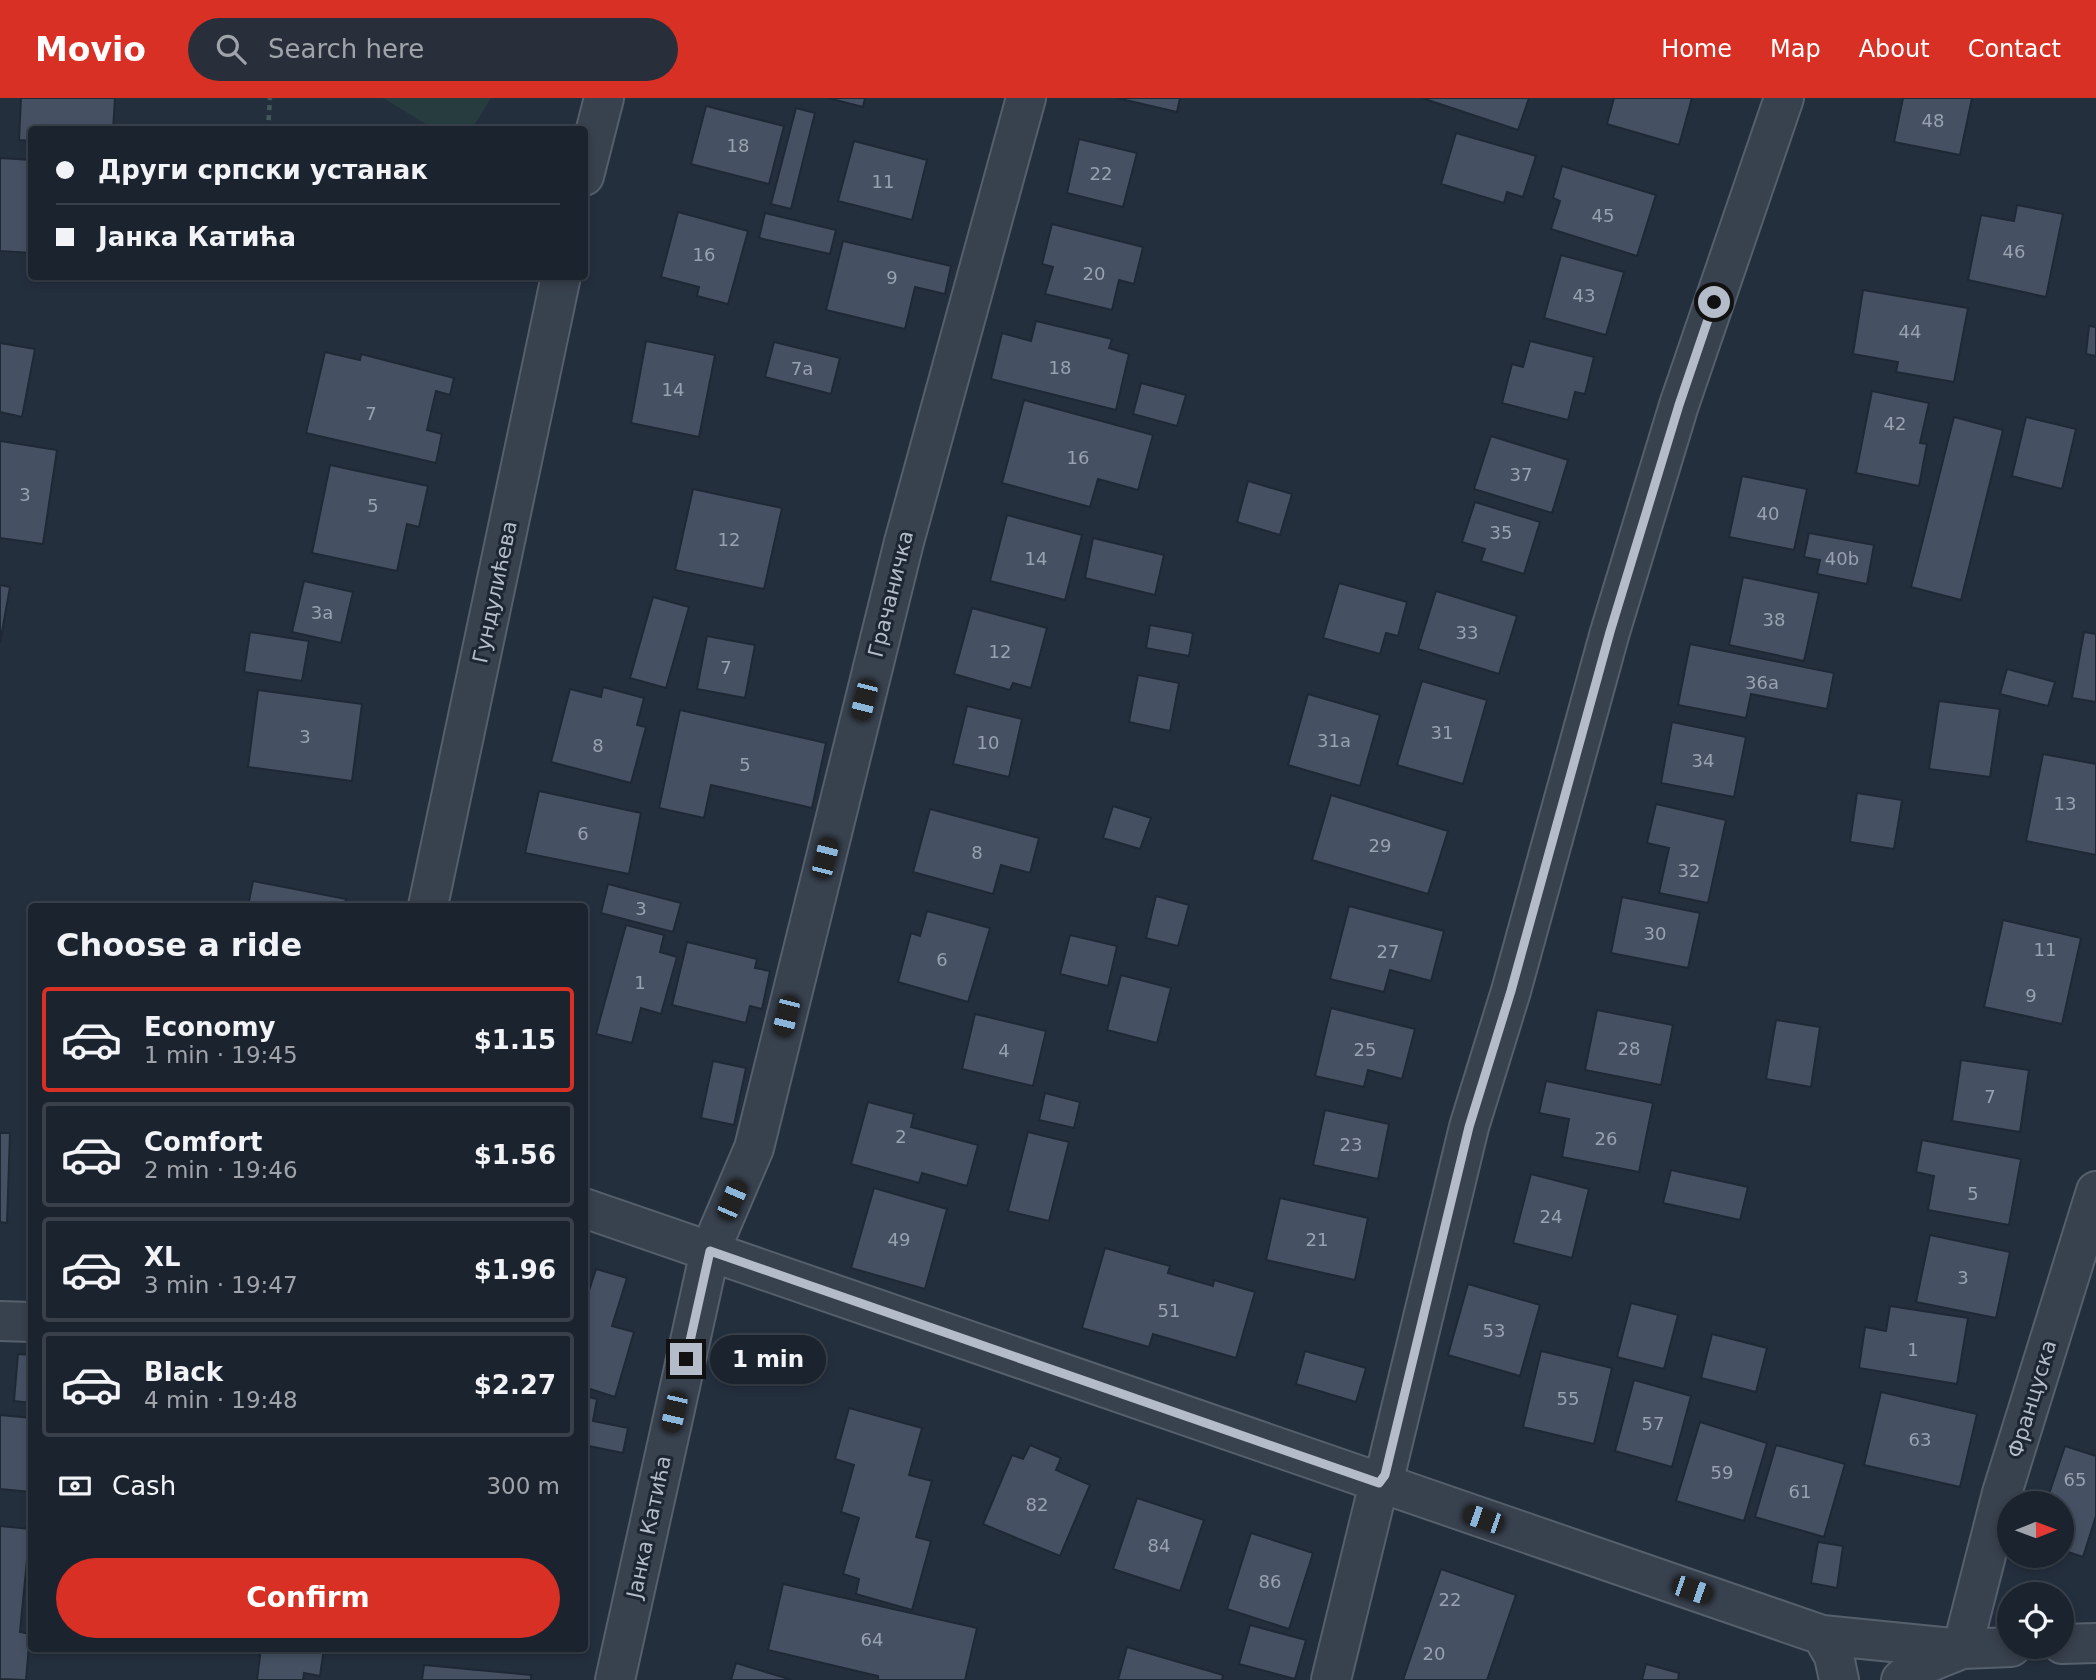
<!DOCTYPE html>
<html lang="en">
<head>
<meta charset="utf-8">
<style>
  body { margin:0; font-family:"DejaVu Sans",sans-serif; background:#282f3a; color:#f1f3f6; height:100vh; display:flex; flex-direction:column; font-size:26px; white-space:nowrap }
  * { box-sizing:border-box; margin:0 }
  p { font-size:23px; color:#a0a4aa }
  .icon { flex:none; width:38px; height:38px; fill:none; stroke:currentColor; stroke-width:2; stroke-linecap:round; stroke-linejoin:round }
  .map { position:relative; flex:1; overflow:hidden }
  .panel { position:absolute; left:28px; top:805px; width:560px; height:749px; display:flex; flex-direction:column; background:#1b232e; border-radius:7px; box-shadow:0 4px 10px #0003,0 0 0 2px #39404a }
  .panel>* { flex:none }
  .hud { position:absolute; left:28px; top:28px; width:560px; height:154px; border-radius:7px; box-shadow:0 4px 10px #0003,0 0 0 2px #39404a; display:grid; align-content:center; height:154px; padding:0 28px; background:#1b232e }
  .needle { width:46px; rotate:89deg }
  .buttons { position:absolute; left:1997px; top:1393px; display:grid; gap:14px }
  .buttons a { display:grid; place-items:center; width:77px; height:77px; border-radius:50%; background:#1b232e; box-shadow:0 4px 10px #0003,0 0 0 2px #39404a; font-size:35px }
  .end { position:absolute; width:32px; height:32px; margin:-16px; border:9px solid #b4bcc9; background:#111; box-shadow:0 0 0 4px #111 }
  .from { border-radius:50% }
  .bubble { position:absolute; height:49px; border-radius:24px; background:#1b232e; box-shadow:0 4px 10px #0003,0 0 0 2px #39404a; font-size:23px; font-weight:800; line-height:49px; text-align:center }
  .car { position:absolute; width:21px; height:42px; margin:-21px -10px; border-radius:9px; box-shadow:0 0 5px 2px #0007; background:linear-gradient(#222 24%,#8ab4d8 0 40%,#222 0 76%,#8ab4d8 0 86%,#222 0) }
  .hud b { display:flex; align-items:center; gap:24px; height:66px; font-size:26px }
  .hud b+b { border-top:2px solid #39404a }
  .hud i { width:18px; height:18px; background:#f1f3f6 }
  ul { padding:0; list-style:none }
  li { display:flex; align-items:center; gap:21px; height:105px; margin:0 14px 10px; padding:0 14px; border:4px solid #39404a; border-radius:7px }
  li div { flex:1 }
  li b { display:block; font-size:26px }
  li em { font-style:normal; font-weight:800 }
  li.selected { border-color:#d93025 }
  li>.icon { width:63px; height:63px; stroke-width:1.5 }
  h2 { padding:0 28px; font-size:32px; line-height:84px }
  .pay { display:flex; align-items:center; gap:18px; height:77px; padding:0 28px; font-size:26px }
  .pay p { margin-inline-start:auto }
  .button { display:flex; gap:14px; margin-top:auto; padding:14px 28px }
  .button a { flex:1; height:80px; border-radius:42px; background:#d93025; color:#fff; font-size:28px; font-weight:800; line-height:80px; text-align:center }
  header { display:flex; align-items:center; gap:42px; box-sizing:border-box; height:98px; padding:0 35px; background:#d93025; color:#fff }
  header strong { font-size:33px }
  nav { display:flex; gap:38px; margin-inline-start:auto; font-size:24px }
  .search { width:490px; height:63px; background:#282f3a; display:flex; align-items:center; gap:18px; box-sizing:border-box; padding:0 24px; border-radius:38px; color:#a0a4aa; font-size:26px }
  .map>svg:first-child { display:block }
  .green { fill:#263c3f }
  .building { fill:#455162; stroke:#1f2835; stroke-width:2 }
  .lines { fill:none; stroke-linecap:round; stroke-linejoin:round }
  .street-casing { stroke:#565f6c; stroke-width:42 }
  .path { stroke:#44595c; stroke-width:4.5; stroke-dasharray:5 5; stroke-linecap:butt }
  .street { stroke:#38414e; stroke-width:38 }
  .route { stroke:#b4bcc9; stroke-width:9 }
  .labels { text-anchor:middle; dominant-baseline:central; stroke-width:6; stroke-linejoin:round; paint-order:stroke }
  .number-label { font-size:18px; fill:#98a1af }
  .street-label { font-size:21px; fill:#b4bcc9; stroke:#1d2633 }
</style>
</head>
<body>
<header>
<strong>Movio</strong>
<div class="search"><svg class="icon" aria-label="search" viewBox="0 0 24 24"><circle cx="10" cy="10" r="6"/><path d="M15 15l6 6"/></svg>Search here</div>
<nav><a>Home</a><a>Map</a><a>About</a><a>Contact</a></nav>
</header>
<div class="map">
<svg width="2096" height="1582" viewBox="0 0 2096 1582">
  <rect width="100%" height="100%" fill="#242f3e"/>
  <path class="green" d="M 383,0 L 491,0 L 472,31 L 434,31 Z"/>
  <path class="building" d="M 21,0 L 115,0 L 113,32 L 32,32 L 32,43 L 19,42 Z
    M 828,0 L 865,0 L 863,9 Z
    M 1117,0 L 1180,0 L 1177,14 Z
    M 1422,0 L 1529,0 L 1518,32 Z
    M 1614,0 L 1692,0 L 1679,47 L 1607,26 Z
    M 1903,0 L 1972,0 L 1960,57 L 1894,44 Z
    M 706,8 L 784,28 L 769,86 L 691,66 Z
    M 796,10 L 815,15 L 791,111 L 771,106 Z
    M 1456,35 L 1536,58 L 1523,99 L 1507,94 L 1504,105 L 1441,86 Z
    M 1079,41 L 1137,55 L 1123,109 L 1067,95 Z
    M 854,43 L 927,62 L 912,122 L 838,103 Z
    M 0,60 L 32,62 L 32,155 L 0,153 Z
    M 1562,68 L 1656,97 L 1637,158 L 1551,131 L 1560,103 L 1553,100 Z
    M 2017,107 L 2063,116 L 2046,199 L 1968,182 L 1981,117 L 2014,123 Z
    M 678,114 L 748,133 L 728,206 L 697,198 L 699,189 L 661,179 Z
    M 765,115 L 836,132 L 830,156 L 759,140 Z
    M 1052,126 L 1143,149 L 1134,186 L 1119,182 L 1112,212 L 1045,196 L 1053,169 L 1042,166 Z
    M 843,143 L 951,168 L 945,196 L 915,189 L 905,231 L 826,212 Z
    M 1561,157 L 1624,174 L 1606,237 L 1544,220 Z
    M 1863,192 L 1968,210 L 1954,284 L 1896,274 L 1898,264 L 1853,256 Z
    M 1036,223 L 1112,241 L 1109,250 L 1129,256 L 1116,312 L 991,281 L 1002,235 L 1031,243 Z
    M 2089,228 L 2096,229 L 2096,258 L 2086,256 Z
    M 646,243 L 715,257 L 699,339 L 631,325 Z
    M 1530,243 L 1594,259 L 1585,296 L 1575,294 L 1568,322 L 1502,305 L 1512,266 L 1523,269 Z
    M 774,244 L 840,260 L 831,296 L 765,279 Z
    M 0,245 L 35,251 L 22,319 L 0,314 Z
    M 325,254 L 360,262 L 361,256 L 454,280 L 450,297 L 436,293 L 427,332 L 442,336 L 436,365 L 306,335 Z
    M 1141,285 L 1186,297 L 1177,328 L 1133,316 Z
    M 1872,293 L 1929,305 L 1920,345 L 1927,346 L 1919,388 L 1856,375 Z
    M 1024,302 L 1153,337 L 1138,392 L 1098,381 L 1090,409 L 1002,385 Z
    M 1954,319 L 2003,332 L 1961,502 L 1911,489 Z
    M 2026,319 L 2076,331 L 2062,391 L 2012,378 Z
    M 1491,338 L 1568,362 L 1552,415 L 1474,391 Z
    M 0,343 L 57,352 L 43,446 L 0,440 Z
    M 330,367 L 428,388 L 419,429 L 407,426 L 397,473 L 312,455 Z
    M 1742,378 L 1807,391 L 1794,452 L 1729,439 Z
    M 1248,383 L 1292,396 L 1280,437 L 1237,424 Z
    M 693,391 L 782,410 L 764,491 L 675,472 Z
    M 1475,404 L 1540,424 L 1524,476 L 1481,463 L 1485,451 L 1462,444 Z
    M 1007,417 L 1082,437 L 1065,502 L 990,483 Z
    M 1809,435 L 1874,447 L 1867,486 L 1817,476 L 1820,462 L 1804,459 Z
    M 1093,440 L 1164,457 L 1155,497 L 1085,480 Z
    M 1743,479 L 1819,495 L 1804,563 L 1729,547 Z
    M 304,483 L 353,494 L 341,545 L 292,534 Z
    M 1339,485 L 1407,504 L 1398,538 L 1386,535 L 1380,556 L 1323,540 Z
    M 0,487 L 10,489 L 0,545 Z
    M 1436,493 L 1517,518 L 1499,576 L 1418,551 Z
    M 653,499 L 689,509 L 666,590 L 630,580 Z
    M 972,510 L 1047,530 L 1031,590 L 1013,585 L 1010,592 L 954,576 Z
    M 1150,527 L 1193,535 L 1189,558 L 1146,550 Z
    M 250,534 L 309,543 L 302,583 L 244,574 Z
    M 2084,534 L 2096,536 L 2096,604 L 2072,600 Z
    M 707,538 L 755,547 L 745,600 L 697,591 Z
    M 1690,546 L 1834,575 L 1827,611 L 1751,596 L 1746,620 L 1678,607 Z
    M 2007,571 L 2055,584 L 2048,608 L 2000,596 Z
    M 1138,577 L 1179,585 L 1170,633 L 1129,624 Z
    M 1422,583 L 1487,602 L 1463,686 L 1397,667 Z
    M 603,589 L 644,600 L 637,627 L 646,629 L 631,685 L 551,664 L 570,591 L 601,599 Z
    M 258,592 L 362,606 L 352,683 L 248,669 Z
    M 1308,596 L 1380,617 L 1360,688 L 1288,667 Z
    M 1939,603 L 2000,611 L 1990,679 L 1929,671 Z
    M 967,608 L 1022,621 L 1009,679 L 953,666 Z
    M 680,612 L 826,645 L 812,710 L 711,687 L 704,720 L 659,710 Z
    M 1672,624 L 1746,639 L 1734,699 L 1661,685 Z
    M 2043,656 L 2096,666 L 2096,757 L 2026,743 Z
    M 539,693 L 641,715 L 629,776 L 525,755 Z
    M 1857,695 L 1902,702 L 1894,751 L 1850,744 Z
    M 1331,697 L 1448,733 L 1428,796 L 1312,762 Z
    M 1656,706 L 1726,722 L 1708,805 L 1659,795 L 1669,750 L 1647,745 Z
    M 1113,708 L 1151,720 L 1140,751 L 1103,740 Z
    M 930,711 L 1039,740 L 1030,775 L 1001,767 L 993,796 L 913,774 Z
    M 253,783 L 346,801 L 344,808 L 248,808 Z
    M 608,786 L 681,805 L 673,834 L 601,815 Z
    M 1156,798 L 1189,807 L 1178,848 L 1146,840 Z
    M 1622,799 L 1700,815 L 1688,870 L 1611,855 Z
    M 1349,808 L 1444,833 L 1431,883 L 1390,872 L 1384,894 L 1330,881 Z
    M 927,813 L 990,830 L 968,904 L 898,884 L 911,835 L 920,838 Z
    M 2003,822 L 2081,840 L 2062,926 L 1984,909 Z
    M 626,827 L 664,837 L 660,854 L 677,859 L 661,916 L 641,910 L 632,945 L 596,936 Z
    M 1070,837 L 1117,848 L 1108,888 L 1060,876 Z
    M 687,844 L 757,861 L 755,870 L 770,873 L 762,911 L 750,908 L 746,925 L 672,907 Z
    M 1121,877 L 1171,890 L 1157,945 L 1107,932 Z
    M 1331,910 L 1415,931 L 1402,981 L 1368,972 L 1364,989 L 1315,978 Z
    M 1597,912 L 1673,927 L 1661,987 L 1585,972 Z
    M 975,916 L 1046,933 L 1033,988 L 962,971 Z
    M 1776,922 L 1820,929 L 1811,989 L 1766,981 Z
    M 1961,962 L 2029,972 L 2020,1034 L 1952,1023 Z
    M 713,963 L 746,970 L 734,1027 L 701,1020 Z
    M 1546,983 L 1653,1005 L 1639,1074 L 1562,1059 L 1569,1021 L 1539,1015 Z
    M 1045,995 L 1080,1004 L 1074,1030 L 1039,1022 Z
    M 868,1004 L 914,1016 L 911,1029 L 978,1047 L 967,1088 L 922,1075 L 919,1085 L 851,1066 Z
    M 1325,1012 L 1389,1026 L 1378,1081 L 1313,1067 Z
    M 1028,1034 L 1069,1044 L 1049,1123 L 1008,1113 Z
    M 0,1035 L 10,1035 L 7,1125 L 0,1124 Z
    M 1922,1042 L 2021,1061 L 2009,1127 L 1928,1112 L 1934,1078 L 1916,1074 Z
    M 1671,1072 L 1748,1089 L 1740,1122 L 1663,1105 Z
    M 1531,1076 L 1589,1091 L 1572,1160 L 1513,1145 Z
    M 874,1090 L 947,1111 L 925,1191 L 851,1170 Z
    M 1280,1100 L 1368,1120 L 1355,1182 L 1266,1162 Z
    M 1930,1137 L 2010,1154 L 1996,1220 L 1916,1204 Z
    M 1105,1150 L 1170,1168 L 1168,1175 L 1213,1188 L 1214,1182 L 1255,1194 L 1236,1260 L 1153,1236 L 1149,1249 L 1082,1230 Z
    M 596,1171 L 627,1180 L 612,1228 L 634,1234 L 615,1299 L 584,1289 L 584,1208 Z
    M 1468,1186 L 1540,1207 L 1520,1278 L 1448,1257 Z
    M 1631,1205 L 1678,1217 L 1664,1271 L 1617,1259 Z
    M 1890,1208 L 1968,1220 L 1957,1286 L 1859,1270 L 1865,1229 L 1886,1233 Z
    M 1712,1236 L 1767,1250 L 1756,1294 L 1701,1280 Z
    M 1305,1253 L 1366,1270 L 1356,1304 L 1296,1286 Z
    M 1541,1253 L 1612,1270 L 1594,1346 L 1523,1329 Z
    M 18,1256 L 32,1257 L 32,1305 L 14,1303 Z
    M 1634,1282 L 1691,1298 L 1672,1369 L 1615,1353 Z
    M 1881,1294 L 1977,1316 L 1960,1389 L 1864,1367 Z
    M 584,1298 L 597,1301 L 593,1323 L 628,1330 L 623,1355 L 584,1347 Z
    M 849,1310 L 922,1330 L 909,1377 L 932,1383 L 916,1439 L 931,1443 L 912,1512 L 856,1496 L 859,1481 L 843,1476 L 859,1420 L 841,1414 L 854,1367 L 835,1361 Z
    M 0,1317 L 32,1320 L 32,1394 L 0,1391 Z
    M 1700,1324 L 1767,1345 L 1744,1423 L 1676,1403 Z
    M 1030,1347 L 1061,1360 L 1056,1372 L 1090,1387 L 1060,1458 L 983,1426 L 1012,1357 L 1023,1361 Z
    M 1776,1347 L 1845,1366 L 1824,1439 L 1755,1419 Z
    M 2065,1348 L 2096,1358 L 2096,1418 L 2083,1459 L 2062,1452 L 2062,1405 L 2046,1405 Z
    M 1137,1400 L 1204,1422 L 1180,1493 L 1113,1471 Z
    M 0,1428 L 30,1431 L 20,1534 L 30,1536 L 26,1582 L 0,1581 Z
    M 1251,1435 L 1313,1455 L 1289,1531 L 1227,1511 Z
    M 1818,1444 L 1843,1448 L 1837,1490 L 1811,1485 Z
    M 1441,1471 L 1516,1497 L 1487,1582 L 1403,1582 Z
    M 783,1486 L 977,1530 L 965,1582 L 878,1582 L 878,1578 L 768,1552 Z
    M 1250,1527 L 1306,1542 L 1295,1581 L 1239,1566 Z
    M 1127,1549 L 1223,1577 L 1222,1582 L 1118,1582 Z
    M 261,1550 L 324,1550 L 320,1578 L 304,1575 L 303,1582 L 257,1582 Z
    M 736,1565 L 792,1582 L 731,1582 Z
    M 1646,1566 L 1679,1575 L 1678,1582 L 1642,1582 Z
    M 424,1567 L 531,1577 L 531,1582 L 422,1582 Z"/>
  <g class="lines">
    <defs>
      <path id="street" d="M 584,78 L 604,0
        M 428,808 L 561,178
        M 584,1110 L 1822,1537 L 1962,1551 L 2011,1549
        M 0,1223 L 32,1224
        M 1822,1537 L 1834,1558 L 1839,1582
        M 2062,1546 L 2096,1545
        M 615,1582 L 710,1153 L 754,1050 L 904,444 L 1026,0
        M 1331,1582 L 1379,1385 L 1385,1377 L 1469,1029 L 1511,893 L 1610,534 L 1679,307 L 1784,0
        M 1901,1582 L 1915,1570 L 1962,1551 L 2002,1395 L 2096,1093"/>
    </defs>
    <use href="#street" class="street-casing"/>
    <path class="path" d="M 268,32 L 270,0"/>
    <use href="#street" class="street"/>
  </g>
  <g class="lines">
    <path class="route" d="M 686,1261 L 710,1153 L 1379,1385 L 1385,1377 L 1469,1029 L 1511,893 L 1610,534 L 1679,307 L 1714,204"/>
  </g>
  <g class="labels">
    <g class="number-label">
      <text x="1933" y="22">48</text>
      <text x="738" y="47">18</text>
      <text x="1101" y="75">22</text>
      <text x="883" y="83">11</text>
      <text x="1603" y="117">45</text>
      <text x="2014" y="153">46</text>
      <text x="704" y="156">16</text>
      <text x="1094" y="175">20</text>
      <text x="892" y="179">9</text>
      <text x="1584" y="197">43</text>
      <text x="1910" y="233">44</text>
      <text x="1060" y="269">18</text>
      <text x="802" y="270">7a</text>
      <text x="673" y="291">14</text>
      <text x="371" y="315">7</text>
      <text x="1895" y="325">42</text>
      <text x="1078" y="359">16</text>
      <text x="1521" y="376">37</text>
      <text x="25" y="396">3</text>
      <text x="373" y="407">5</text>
      <text x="1768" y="415">40</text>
      <text x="1501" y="434">35</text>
      <text x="729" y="441">12</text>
      <text x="1036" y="460">14</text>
      <text x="1842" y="460">40b</text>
      <text x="322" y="514">3a</text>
      <text x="1774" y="521">38</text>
      <text x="1467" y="534">33</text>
      <text x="1000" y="553">12</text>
      <text x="726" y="569">7</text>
      <text x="1762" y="584">36a</text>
      <text x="1442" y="634">31</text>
      <text x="305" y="638">3</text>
      <text x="1334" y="642">31a</text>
      <text x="988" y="644">10</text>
      <text x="598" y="647">8</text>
      <text x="1703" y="662">34</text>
      <text x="745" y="666">5</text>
      <text x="2065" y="705">13</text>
      <text x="583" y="735">6</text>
      <text x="1380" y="747">29</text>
      <text x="977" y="754">8</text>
      <text x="1689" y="772">32</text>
      <text x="641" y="810">3</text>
      <text x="1655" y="835">30</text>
      <text x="2045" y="851">11</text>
      <text x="1388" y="853">27</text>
      <text x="942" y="861">6</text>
      <text x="640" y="884">1</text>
      <text x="2031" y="897">9</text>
      <text x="1629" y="950">28</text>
      <text x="1365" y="951">25</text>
      <text x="1004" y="952">4</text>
      <text x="1990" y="998">7</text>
      <text x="901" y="1038">2</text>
      <text x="1606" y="1040">26</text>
      <text x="1351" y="1046">23</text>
      <text x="1973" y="1095">5</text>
      <text x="1551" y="1118">24</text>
      <text x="899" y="1141">49</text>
      <text x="1317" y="1141">21</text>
      <text x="1963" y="1179">3</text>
      <text x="1169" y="1212">51</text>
      <text x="1494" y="1232">53</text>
      <text x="1913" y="1251">1</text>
      <text x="1568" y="1300">55</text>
      <text x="1653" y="1325">57</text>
      <text x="1920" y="1341">63</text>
      <text x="1722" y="1374">59</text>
      <text x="2075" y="1381">65</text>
      <text x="1800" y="1393">61</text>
      <text x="1037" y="1406">82</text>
      <text x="1159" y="1447">84</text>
      <text x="1270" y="1483">86</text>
      <text x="1450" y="1501">22</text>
      <text x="872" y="1541">64</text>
      <text x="1434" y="1555">20</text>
    </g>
    <g class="street-label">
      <text transform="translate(495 494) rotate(-78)">Гундулићева</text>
      <text transform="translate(891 496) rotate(-76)">Грачаничка</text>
      <text transform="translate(2032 1301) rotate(-73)">Француска</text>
      <text transform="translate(649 1429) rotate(-78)">Јанка Катића</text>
    </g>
  </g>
</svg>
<div class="buttons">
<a><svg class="needle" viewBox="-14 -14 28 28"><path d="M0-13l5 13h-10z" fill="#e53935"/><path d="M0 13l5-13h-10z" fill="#a0a4aa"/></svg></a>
<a><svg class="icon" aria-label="locate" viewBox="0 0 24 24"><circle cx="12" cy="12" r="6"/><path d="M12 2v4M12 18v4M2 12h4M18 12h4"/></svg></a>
</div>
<i class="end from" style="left:1714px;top:204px"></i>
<i class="end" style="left:686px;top:1261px"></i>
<div class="bubble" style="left:710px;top:1237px;width:116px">1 min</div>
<i class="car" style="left:864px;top:602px;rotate:194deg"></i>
<i class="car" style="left:825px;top:760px;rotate:14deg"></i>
<i class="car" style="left:786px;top:918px;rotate:194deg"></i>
<i class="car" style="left:732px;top:1102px;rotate:23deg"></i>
<i class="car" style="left:674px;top:1314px;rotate:193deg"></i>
<i class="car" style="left:1483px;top:1421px;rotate:289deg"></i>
<i class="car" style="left:1692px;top:1492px;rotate:109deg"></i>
<div class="hud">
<b><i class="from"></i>Други српски устанак</b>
<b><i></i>Јанка Катића</b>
</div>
<section class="panel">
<h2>Choose a ride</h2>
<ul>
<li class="selected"><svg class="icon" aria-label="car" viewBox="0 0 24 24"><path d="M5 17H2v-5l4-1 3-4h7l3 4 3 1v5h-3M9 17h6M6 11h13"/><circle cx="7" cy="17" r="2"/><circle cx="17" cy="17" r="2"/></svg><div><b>Economy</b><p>1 min · 19:45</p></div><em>$1.15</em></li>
<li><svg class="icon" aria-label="car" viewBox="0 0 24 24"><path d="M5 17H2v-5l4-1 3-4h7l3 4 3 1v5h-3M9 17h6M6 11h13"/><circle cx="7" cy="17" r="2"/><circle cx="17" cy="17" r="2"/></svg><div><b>Comfort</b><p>2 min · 19:46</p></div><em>$1.56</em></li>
<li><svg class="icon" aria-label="car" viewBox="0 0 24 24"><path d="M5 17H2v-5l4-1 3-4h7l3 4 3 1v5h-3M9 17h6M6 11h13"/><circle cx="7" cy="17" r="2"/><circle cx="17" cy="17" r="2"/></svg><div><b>XL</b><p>3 min · 19:47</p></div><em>$1.96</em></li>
<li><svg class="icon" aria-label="car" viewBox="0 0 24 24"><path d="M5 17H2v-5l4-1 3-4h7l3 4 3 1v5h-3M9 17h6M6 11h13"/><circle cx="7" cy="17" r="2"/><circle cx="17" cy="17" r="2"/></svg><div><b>Black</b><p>4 min · 19:48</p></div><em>$2.27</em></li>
</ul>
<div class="pay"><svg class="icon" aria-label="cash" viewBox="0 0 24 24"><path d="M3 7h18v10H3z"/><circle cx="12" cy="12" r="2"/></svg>Cash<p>300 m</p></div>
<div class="button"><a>Confirm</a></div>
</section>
</div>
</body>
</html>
